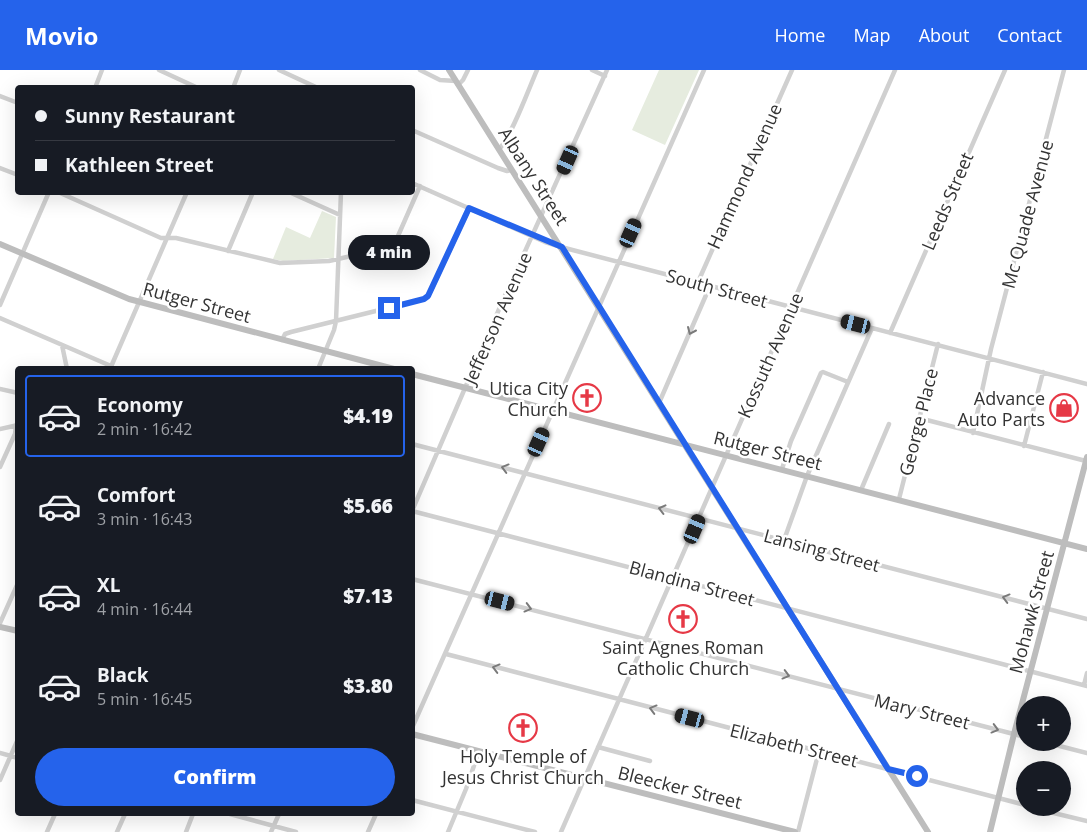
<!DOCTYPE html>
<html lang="en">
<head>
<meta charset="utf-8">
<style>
  body { margin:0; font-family:"Open Sans",sans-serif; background:#242831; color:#f1f3f6; height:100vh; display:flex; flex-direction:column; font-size:19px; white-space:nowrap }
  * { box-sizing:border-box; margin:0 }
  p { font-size:16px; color:#9ea1a6 }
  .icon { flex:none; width:28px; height:28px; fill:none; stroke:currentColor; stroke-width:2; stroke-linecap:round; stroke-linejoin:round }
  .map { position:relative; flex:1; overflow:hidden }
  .details { position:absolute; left:15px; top:296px; width:400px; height:450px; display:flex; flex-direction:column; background:#171b24; border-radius:5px; box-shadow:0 5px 20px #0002 }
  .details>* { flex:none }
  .guide { position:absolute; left:15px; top:15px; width:400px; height:110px; border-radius:5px; box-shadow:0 5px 20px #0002; display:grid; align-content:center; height:110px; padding:0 20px; background:#171b24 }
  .buttons { position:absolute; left:1016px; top:626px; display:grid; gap:10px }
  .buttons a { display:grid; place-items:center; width:55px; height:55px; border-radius:50%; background:#171b24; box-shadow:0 5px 20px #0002; font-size:25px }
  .end { position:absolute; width:22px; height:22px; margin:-11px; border:6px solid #2563eb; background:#fff; box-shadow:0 0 0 2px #fff }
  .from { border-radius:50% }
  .bubble { position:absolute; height:35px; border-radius:18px; background:#171b24; box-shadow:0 5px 20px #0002; font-size:16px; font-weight:800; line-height:35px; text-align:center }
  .car { position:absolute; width:15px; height:30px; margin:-15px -8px; border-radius:6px; box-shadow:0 0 4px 1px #0007; background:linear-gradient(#222 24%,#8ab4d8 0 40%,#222 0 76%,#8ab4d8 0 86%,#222 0) }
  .guide b { display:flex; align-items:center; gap:18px; height:48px; font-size:19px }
  .guide b+b { border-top:1px solid #363941 }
  .guide i { width:12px; height:12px; background:#f1f3f6 }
  ul { padding:9px 0 0; list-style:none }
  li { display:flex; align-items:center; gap:15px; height:82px; margin:0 10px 8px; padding:0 10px; border:2px solid transparent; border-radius:5px }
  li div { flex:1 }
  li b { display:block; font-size:19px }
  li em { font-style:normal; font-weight:800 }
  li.selected { border-color:#2563eb }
  li>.icon { width:45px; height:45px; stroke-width:1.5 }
  .button { display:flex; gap:10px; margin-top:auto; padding:10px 20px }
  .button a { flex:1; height:58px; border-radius:30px; background:#2563eb; color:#fff; font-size:20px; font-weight:800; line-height:58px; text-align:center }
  header { display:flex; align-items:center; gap:30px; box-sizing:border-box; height:70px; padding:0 25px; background:#2563eb; color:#fff }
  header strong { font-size:24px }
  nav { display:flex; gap:28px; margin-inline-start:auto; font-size:18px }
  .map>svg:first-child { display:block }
  .green { fill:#e6ecdf }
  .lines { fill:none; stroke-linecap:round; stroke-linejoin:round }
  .street { stroke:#d0d0d0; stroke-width:4.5 }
  .secondary { stroke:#bdbdbd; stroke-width:6 }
  .oneway { stroke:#7a7a7a }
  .route { stroke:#2563eb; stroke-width:6 }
  .labels { text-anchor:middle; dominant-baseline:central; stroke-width:5; stroke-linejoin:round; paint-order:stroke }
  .street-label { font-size:18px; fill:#333; stroke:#fff }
  .poi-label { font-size:18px; fill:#333; stroke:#fff; text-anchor:end }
</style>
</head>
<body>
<header>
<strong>Movio</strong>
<nav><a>Home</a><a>Map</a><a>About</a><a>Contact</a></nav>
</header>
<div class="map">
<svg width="1087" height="762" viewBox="0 0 1087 762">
  <rect width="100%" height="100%" fill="#fff"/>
  <path class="green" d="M 659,0 L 699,0 L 665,75 L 632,60 Z
    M 322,141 L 336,147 L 334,188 L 283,191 L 273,189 L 286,157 L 310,168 Z"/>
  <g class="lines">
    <path class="street" d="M 159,0 L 198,18
      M 279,0 L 318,18
      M 420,0 L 440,10 L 456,11
      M 592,0 L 605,6
      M 458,15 L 463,10 L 468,0
      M 95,18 L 102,0
      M 233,18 L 240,0
      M 0,26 L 18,33
      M 412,60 L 498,98 L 507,101 L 512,100
      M 499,79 C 511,68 529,18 537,0
      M 0,98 L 18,105
      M 412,113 L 545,172 L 561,177 L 1087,314
      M 58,122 L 161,168 L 176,168 L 280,193 L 329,191 L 391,177 L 394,175 L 420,116
      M 289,122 L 340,145
      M 228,181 L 253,122
      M 698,212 L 792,0
      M 0,235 L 49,122
      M 0,248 L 111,296
      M 890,263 L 1005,0
      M 282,270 L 285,264 L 291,262 L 424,229 L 428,226 L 433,216 L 469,139
      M 62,275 L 67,299
      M 110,299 L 187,122
      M 318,299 L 334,260 L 336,251 L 341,122
      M 0,319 L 18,323
      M 659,333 L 710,216
      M 919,348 L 1086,391
      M 0,359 L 18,355
      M 973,363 L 991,279 L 1064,0
      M 412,374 L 1087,549
      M 1024,376 L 1043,302
      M 0,397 L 15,364 L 16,356
      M 782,399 L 791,371 L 821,303 L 823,302 L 848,312
      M 861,420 L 889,354
      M 899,429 L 938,274
      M 412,441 L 1087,616
      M 412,441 L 503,230 L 607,0
      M 784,470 L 807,406 L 872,258
      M 412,509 L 1025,667
      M 0,553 L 18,513
      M 446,584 L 1025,735
      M 1084,615 L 1087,603
      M 412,658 L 704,0
      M 1044,672 L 1087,683
      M 598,677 L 650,691
      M 0,683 L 18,688
      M 0,710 L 18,669
      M 412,730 L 535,762
      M 1033,738 L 1087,751
      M 230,744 L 296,762
      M 47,762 L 55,744
      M 117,762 L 125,744
      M 186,762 L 193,744
      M 271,762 L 279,744
      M 368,762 L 376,744
      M 448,762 L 466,719 L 479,681
      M 561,762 L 895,0
      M 798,762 L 819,681"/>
    <path class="secondary" d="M 449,0 L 928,762
      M 0,174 L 129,229 L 394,299
      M 412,304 L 1087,479
      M 0,557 L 18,561
      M 412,664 L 795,762
      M 990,762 L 1014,664 L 1087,387"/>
  </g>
  <defs><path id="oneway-chevron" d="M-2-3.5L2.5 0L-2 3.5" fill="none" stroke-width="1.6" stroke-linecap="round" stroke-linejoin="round" transform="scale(1.25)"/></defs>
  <g class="oneway">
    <use href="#oneway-chevron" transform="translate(691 261) rotate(114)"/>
    <use href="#oneway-chevron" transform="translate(505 398) rotate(-165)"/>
    <use href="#oneway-chevron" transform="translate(662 439) rotate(-166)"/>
    <use href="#oneway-chevron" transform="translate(1006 528) rotate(-165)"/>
    <use href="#oneway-chevron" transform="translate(528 538) rotate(15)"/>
    <use href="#oneway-chevron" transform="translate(496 598) rotate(-165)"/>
    <use href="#oneway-chevron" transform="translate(786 605) rotate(15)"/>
    <use href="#oneway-chevron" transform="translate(653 639) rotate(-165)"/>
    <use href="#oneway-chevron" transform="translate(995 659) rotate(15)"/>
  </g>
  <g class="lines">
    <path class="route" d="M 389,238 L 424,229 L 428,226 L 469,138 L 562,177 L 888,699 L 917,706"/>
  </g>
  <defs>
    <symbol id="church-ring" viewBox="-11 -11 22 22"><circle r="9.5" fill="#fff" stroke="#e63946" stroke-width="1.5"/><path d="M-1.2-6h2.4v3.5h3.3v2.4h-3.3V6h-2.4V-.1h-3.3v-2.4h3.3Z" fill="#e63946"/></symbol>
    <symbol id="shop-ring" viewBox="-11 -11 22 22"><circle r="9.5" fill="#fff" stroke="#e63946" stroke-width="1.5"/><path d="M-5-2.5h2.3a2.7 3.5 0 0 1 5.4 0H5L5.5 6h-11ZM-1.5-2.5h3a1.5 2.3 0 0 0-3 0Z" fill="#e63946"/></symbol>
  </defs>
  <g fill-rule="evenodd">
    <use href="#church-ring" x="571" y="312" width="32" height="32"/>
    <use href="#shop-ring" x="1048" y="322" width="32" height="32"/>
    <use href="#church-ring" x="667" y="533" width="32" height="32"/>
    <use href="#church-ring" x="507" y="642" width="32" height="32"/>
  </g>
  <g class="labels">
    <g class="street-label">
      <text transform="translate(534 106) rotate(57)">Albany Street</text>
      <text transform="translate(744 106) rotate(-66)">Hammond Avenue</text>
      <text transform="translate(947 131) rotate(-67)">Leeds Street</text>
      <text transform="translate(1027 144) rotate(-75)">Mc Quade Avenue</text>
      <text transform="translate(717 218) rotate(15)">South Street</text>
      <text transform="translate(197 232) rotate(15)">Rutger Street</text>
      <text transform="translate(497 248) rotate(-66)">Jefferson Avenue</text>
      <text transform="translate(770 285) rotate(-66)">Kossuth Avenue</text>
      <text transform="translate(918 352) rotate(-76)">George Place</text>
      <text transform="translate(768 380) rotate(14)">Rutger Street</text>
      <text transform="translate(822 480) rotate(15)">Lansing Street</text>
      <text transform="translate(692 513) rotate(15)">Blandina Street</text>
      <text transform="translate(1031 542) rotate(-75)">Mohawk Street</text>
      <text transform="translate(922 641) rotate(14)">Mary Street</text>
      <text transform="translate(794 675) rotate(14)">Elizabeth Street</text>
      <text transform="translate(680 717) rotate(14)">Bleecker Street</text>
    </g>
    <g class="poi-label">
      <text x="568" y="318">Utica City<tspan x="568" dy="21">Church</tspan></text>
      <text x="1045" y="328">Advance<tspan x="1045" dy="21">Auto Parts</tspan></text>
      <text x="683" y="577" text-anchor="middle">Saint Agnes Roman<tspan x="683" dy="21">Catholic Church</tspan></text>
      <text x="523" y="686" text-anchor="middle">Holy Temple of<tspan x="523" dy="21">Jesus Christ Church</tspan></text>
    </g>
  </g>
</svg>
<div class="buttons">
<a>+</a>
<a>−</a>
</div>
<i class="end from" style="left:917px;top:706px"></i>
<i class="end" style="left:389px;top:238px"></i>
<div class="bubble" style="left:348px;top:165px;width:82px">4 min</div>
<i class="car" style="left:568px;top:90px;rotate:204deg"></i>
<i class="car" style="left:631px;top:163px;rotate:24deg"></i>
<i class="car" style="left:856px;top:254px;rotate:284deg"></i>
<i class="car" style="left:539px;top:372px;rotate:24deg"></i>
<i class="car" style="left:695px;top:459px;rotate:23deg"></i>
<i class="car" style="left:500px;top:531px;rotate:104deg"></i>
<i class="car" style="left:690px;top:648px;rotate:285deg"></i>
<div class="guide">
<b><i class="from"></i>Sunny Restaurant</b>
<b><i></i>Kathleen Street</b>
</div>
<section class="details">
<ul>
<li class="selected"><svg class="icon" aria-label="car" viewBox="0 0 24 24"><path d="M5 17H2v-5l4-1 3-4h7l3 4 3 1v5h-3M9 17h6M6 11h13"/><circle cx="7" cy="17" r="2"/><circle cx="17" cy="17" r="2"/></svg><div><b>Economy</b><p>2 min · 16:42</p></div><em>$4.19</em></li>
<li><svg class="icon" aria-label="car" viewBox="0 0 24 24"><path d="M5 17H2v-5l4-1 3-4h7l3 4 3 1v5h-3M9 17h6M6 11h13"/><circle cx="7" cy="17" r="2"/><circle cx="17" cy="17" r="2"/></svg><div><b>Comfort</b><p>3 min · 16:43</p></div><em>$5.66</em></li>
<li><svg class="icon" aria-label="car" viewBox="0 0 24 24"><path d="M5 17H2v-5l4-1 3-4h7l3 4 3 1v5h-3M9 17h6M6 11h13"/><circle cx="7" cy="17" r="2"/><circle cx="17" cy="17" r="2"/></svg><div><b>XL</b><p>4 min · 16:44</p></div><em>$7.13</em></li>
<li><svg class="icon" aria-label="car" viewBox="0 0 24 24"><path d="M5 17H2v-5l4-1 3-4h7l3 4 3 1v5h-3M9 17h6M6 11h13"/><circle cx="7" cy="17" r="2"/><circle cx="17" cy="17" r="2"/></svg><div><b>Black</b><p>5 min · 16:45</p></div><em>$3.80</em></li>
</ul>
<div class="button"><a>Confirm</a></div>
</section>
</div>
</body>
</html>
